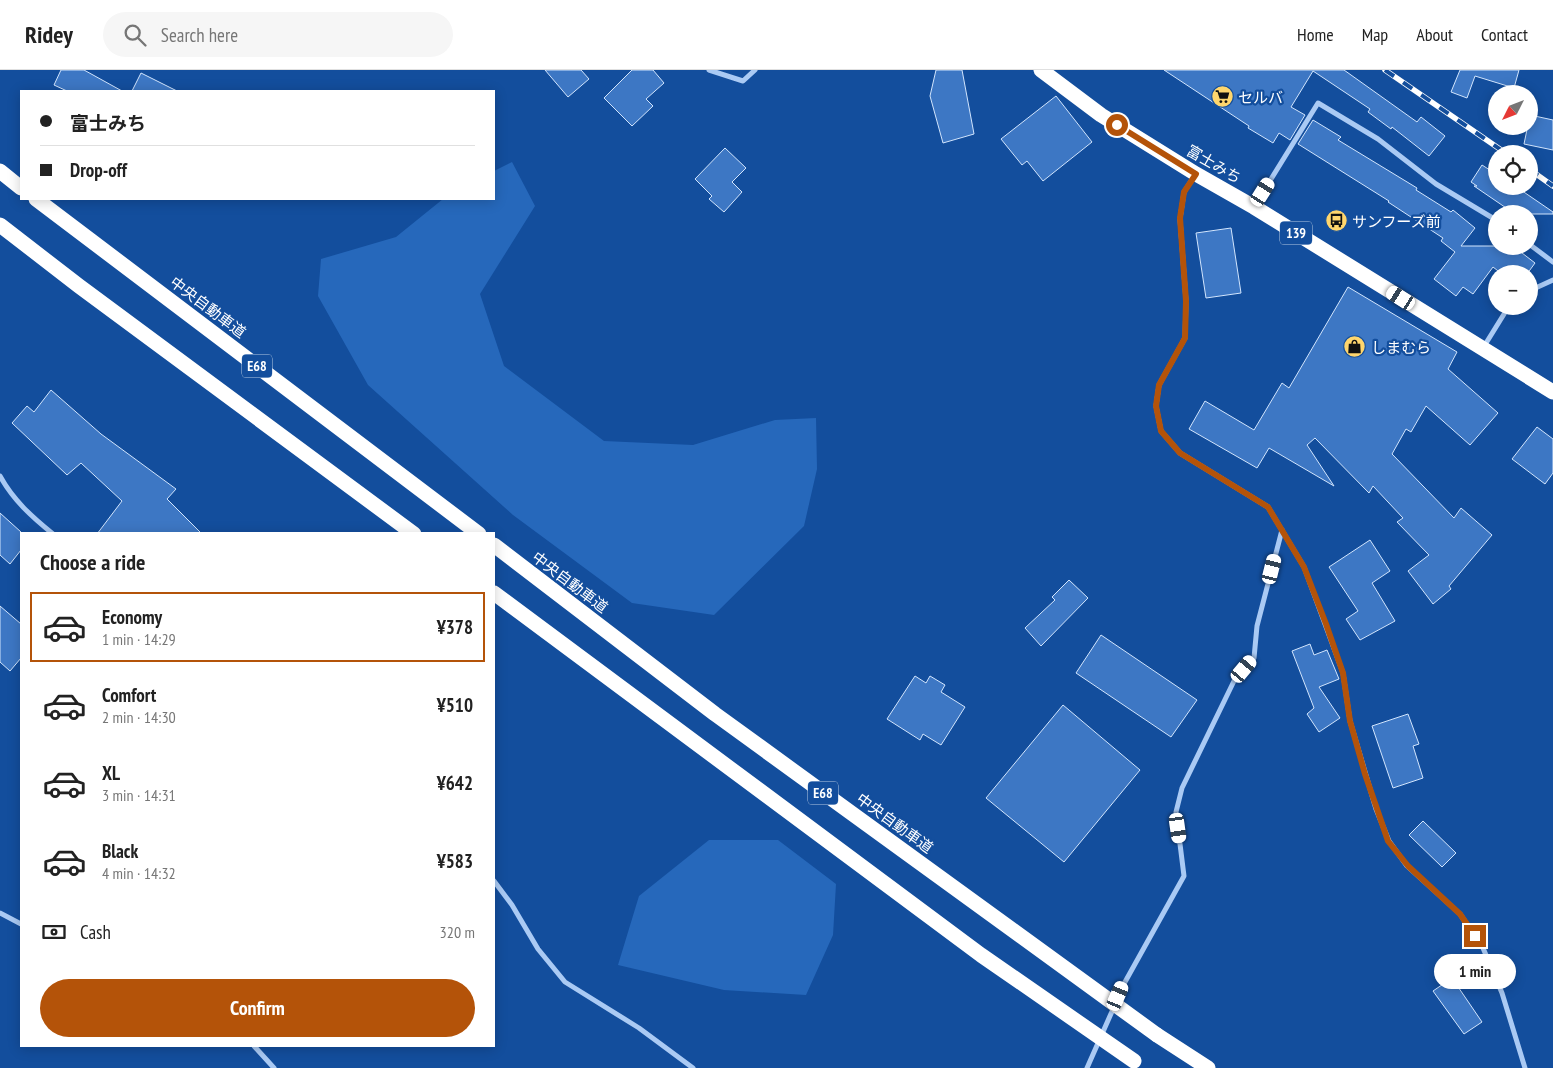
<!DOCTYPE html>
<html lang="en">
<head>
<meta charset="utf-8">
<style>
  body { margin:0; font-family:"PT Sans Narrow","Noto Sans JP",sans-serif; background:#f6f6f6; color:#222; height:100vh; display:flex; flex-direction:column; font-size:19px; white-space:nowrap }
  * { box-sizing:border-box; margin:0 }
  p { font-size:16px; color:#767676 }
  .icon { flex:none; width:28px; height:28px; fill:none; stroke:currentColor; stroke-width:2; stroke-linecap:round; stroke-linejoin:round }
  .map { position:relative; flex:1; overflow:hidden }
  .drawer { position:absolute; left:20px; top:462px; width:475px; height:515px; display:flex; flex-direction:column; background:#fff; border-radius:0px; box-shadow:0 2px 12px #0003 }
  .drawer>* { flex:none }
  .guide { position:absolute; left:20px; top:20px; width:475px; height:110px; border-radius:0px; box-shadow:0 2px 12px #0003; display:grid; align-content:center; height:110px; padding:0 20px; background:#fff }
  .needle { width:32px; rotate:228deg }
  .buttons { position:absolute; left:1488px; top:15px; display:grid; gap:10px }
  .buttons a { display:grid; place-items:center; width:50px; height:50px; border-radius:50%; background:#fff; box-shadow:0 2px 12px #0003; font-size:25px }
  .end { position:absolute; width:22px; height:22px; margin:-11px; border:6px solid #b45309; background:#fff; box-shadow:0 0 0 2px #fff }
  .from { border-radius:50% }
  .bubble { position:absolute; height:35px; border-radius:18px; background:#fff; box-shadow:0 2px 12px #0003; font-size:16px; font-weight:700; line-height:35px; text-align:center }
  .car { position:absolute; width:15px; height:30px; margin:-15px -8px; border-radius:6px; box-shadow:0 0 4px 1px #0007; background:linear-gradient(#fff 24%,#345 0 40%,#fff 0 76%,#345 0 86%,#fff 0) }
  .guide b { display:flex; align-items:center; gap:18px; height:48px; font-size:19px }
  .guide b+b { border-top:1px solid #e0e0e0 }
  .guide i { width:12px; height:12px; background:#222 }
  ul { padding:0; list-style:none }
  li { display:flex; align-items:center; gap:15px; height:70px; margin:0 10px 8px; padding:0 10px; border:2px solid transparent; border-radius:0px }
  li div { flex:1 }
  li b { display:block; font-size:19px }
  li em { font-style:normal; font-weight:700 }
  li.current { border-color:#b45309 }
  li>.icon { width:45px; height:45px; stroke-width:1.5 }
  h2 { padding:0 20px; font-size:22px; line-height:60px }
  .pay { display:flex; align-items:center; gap:12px; height:55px; padding:0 20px; font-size:19px }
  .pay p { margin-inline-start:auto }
  .primary-button { display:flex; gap:10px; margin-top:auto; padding:10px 20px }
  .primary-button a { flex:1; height:58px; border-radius:30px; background:#b45309; color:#fff; font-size:20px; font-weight:700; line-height:58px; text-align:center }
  header { display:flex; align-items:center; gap:30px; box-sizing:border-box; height:70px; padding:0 25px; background:#fff; border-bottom:1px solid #e0e0e0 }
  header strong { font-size:24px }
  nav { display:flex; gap:28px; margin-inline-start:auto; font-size:18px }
  .search { width:350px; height:45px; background:#f6f6f6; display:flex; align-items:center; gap:12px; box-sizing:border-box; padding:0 18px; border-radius:28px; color:#767676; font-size:19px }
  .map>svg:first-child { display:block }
  .green { fill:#2668bb }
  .building { fill:#3d77c4; stroke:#d2e5fd }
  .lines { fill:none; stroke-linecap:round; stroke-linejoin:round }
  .street { stroke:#aacaf4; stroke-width:5 }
  .highway { stroke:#fff; stroke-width:15 }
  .rail-casing { stroke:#fff; stroke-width:5.5 }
  .rail { stroke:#134e9d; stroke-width:4; stroke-dasharray:11; stroke-linecap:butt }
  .highway-bridge { stroke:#fff; stroke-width:15 }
  .route { stroke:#b45309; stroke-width:6 }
  .labels { text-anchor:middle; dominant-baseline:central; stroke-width:4.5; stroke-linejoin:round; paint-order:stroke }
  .shield { fill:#134e9d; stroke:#b8cae2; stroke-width:1 }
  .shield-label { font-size:14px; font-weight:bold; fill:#fff }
  .poi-label { font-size:15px; fill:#fff; stroke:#134e9d; text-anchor:start }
  .street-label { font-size:15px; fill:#fff; stroke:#134e9d }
</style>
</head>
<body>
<header>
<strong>Ridey</strong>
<div class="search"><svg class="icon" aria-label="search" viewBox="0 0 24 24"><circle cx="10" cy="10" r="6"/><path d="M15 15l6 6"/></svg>Search here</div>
<nav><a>Home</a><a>Map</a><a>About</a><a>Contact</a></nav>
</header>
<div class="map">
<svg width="1553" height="998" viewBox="0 0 1553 998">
  <rect width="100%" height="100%" fill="#134e9d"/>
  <path class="green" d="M 512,92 L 535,136 L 480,224 L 504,296 L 604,371 L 693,375 L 775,350 L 816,348 L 817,399 L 804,456 L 714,545 L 632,533 L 513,445 L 368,315 L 318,226 L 321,189 L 396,167 L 443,129 L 494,129 L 494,101 Z
    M 709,770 L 778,770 L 836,814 L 833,865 L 806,925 L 724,920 L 618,895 L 639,826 Z"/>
  <path class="building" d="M 61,0 L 84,0 L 122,21 L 67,21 L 54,15 Z
    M 545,0 L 581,0 L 589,9 L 568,27 Z
    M 632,0 L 653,0 L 664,13 L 646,29 L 653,36 L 632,56 L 604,28 Z
    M 936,0 L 962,0 L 974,64 L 943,73 L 930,26 Z
    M 1164,0 L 1344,0 L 1417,52 L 1421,47 L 1445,66 L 1429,86 L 1392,57 L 1391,59 L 1368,42 L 1370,39 L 1313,1 L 1291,37 L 1305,45 L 1290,70 L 1279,63 L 1273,73 L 1248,58 L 1249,56 Z
    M 1460,0 L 1519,0 L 1514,18 L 1475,6 L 1467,28 L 1451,22 Z
    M 141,3 L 177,21 L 132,21 Z
    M 1056,26 L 1092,72 L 1043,111 L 1027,91 L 1022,95 L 1001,69 Z
    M 1530,45 L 1553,50 L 1553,80 L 1524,74 Z
    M 1313,50 L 1341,67 L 1338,70 L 1417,118 L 1416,120 L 1451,142 L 1453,140 L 1475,158 L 1461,176 L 1513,176 L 1535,193 L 1527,204 L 1502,204 L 1493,197 L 1473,224 L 1463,217 L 1456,226 L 1434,209 L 1455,182 L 1441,171 L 1443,168 L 1388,132 L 1389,131 L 1298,74 Z
    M 725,78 L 746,98 L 732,112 L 742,122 L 724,142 L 709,129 L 712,126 L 695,109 Z
    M 1482,95 L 1496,104 L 1496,116 L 1515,116 L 1553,142 L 1553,144 L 1515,144 L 1474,116 L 1477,116 L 1471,112 Z
    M 1231,158 L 1241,223 L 1206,228 L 1196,163 Z
    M 1348,217 L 1457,282 L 1448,299 L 1498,343 L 1470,375 L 1426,336 L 1411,362 L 1406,359 L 1392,384 L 1454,448 L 1461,438 L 1492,465 L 1449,516 L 1451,519 L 1433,534 L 1408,501 L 1429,485 L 1397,452 L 1403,448 L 1373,416 L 1369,423 L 1315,368 L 1307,375 L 1334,416 L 1269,378 L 1257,398 L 1189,359 L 1205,331 L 1254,360 L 1282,313 L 1289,318 Z
    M 51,320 L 101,364 L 176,419 L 167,429 L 202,464 L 97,464 L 122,431 L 81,393 L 67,405 L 12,353 L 27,336 L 34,342 Z
    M 1537,357 L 1553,369 L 1553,403 L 1545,414 L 1512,389 Z
    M 0,443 L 21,462 L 21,480 L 10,494 L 0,485 Z
    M 1370,470 L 1390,501 L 1372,513 L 1395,551 L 1360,570 L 1346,549 L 1358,541 L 1329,497 Z
    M 1069,510 L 1088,528 L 1041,576 L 1025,558 L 1055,530 L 1052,527 Z
    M 0,536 L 21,554 L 21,588 L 10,601 L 0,592 Z
    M 1101,565 L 1197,630 L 1171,667 L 1076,603 Z
    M 1310,574 L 1314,585 L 1327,580 L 1339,609 L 1319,617 L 1340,648 L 1319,662 L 1307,644 L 1314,638 L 1292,581 Z
    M 915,606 L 926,613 L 930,606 L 945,615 L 941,622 L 965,637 L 941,675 L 923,664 L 920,670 L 887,649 Z
    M 1063,635 L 1140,700 L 1064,792 L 986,728 Z
    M 1408,644 L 1419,674 L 1413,676 L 1423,708 L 1393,718 L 1372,656 Z
    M 1423,751 L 1456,783 L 1442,797 L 1409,765 Z
    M 1452,908 L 1482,952 L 1464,964 L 1433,921 Z"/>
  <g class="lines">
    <path class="street" d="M 709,0 L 743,11 L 755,0
      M 1195,105 L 1184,122 L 1180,149 L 1186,231 L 1185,268 L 1159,315 L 1156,336 L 1161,361 L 1180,383 L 1268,437 L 1304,497 L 1343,603 L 1350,651 L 1376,739 L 1389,771 L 1407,796 L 1460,844 L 1483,878 L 1502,923 L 1525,998
      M 1255,135 L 1318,33 L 1378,69 L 1436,114 L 1496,150
      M 1529,174 L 1553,192
      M 1529,221 L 1553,210
      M 1483,278 L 1509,236
      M 0,406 C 13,430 32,447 53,464
      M 494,811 L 512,835 L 538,879 L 565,912 L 639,958 L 693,998
      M 0,843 L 21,854
      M 254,976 L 274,998
      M 1087,998 L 1125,912 L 1184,806 L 1176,742 L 1182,718 L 1234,611 L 1254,588 L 1257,556 L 1282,460"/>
    <path class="highway" d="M 1041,0 L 1101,45 L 1196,104 L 1254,137 L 1553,322
      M 0,101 L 21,118
      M 36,129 L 479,464
      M 0,155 L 79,216 L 414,464
      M 1157,965 L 1208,998"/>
    <defs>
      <path id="rail" d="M 1385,0 L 1507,84
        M 1529,99 L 1553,116"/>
    </defs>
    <use href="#rail" class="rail-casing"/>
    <use href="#rail" class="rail"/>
    <path class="highway-bridge" d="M 494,475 L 715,644 L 1157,965
      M 494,523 L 981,885 L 1134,991"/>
  </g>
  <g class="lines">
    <path class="route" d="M 1117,55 L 1196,104 L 1184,122 L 1180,148 L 1186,231 L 1185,268 L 1159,315 L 1156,336 L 1161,361 L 1180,383 L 1268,437 L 1304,497 L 1326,554 L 1343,603 L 1350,651 L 1365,704 L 1388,771 L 1408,796 L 1460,844 L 1475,866"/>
  </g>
  <defs>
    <symbol id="supermarket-disc" viewBox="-11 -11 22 22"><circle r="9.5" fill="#ffd66d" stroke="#134e9d"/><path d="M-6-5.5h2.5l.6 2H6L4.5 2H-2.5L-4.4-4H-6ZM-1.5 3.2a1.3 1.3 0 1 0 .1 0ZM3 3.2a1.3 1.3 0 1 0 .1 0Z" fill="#111"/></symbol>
    <symbol id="bus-disc" viewBox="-11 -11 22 22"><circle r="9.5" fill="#ffd66d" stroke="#134e9d"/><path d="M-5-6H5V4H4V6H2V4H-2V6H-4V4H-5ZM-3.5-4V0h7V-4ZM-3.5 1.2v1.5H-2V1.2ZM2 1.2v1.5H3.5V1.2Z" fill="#111"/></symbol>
    <symbol id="shop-disc" viewBox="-11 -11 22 22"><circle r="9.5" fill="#ffd66d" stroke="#134e9d"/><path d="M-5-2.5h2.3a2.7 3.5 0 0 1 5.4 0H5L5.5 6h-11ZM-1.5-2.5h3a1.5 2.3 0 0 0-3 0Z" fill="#111"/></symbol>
  </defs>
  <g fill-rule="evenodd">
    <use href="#supermarket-disc" x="1210" y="14" width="25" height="25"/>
    <use href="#bus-disc" x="1324" y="138" width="25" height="25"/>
    <use href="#shop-disc" x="1342" y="264" width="25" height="25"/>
  </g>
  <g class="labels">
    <g class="shield">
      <rect x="1280" y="151.5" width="32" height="23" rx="4"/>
      <rect x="242" y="284.5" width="30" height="23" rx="4"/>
      <rect x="808" y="711.5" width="30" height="23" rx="4"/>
    </g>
    <g class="shield-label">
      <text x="1296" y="163">139</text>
      <text x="257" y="296">E68</text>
      <text x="823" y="723">E68</text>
    </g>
    <g class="poi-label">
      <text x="1238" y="27">セルバ</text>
      <text x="1352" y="151">サンフーズ前</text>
      <text x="1371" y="277">しまむら</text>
    </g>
    <g class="street-label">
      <text transform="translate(1214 94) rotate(30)">富士みち</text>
      <text transform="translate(208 237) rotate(37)">中央自動車道</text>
      <text transform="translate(570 512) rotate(37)">中央自動車道</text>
      <text transform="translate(895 753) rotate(36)">中央自動車道</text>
    </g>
  </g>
</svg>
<div class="buttons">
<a><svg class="needle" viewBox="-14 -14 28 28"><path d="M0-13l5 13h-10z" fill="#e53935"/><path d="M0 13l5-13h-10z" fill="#767676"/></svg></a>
<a><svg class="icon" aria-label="locate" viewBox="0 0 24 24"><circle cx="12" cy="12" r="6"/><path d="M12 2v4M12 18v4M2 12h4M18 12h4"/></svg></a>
<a>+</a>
<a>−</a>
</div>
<i class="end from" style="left:1117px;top:55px"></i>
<i class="end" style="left:1475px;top:866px"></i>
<div class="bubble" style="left:1434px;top:884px;width:82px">1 min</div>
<i class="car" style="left:1263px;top:122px;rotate:32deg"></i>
<i class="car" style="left:1401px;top:228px;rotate:302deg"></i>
<i class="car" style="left:1272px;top:499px;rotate:14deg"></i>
<i class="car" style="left:1244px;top:599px;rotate:40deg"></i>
<i class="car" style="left:1178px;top:758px;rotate:172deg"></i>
<i class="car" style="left:1118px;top:926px;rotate:23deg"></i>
<div class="guide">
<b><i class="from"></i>富士みち</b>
<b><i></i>Drop-off</b>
</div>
<section class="drawer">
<h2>Choose a ride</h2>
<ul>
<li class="current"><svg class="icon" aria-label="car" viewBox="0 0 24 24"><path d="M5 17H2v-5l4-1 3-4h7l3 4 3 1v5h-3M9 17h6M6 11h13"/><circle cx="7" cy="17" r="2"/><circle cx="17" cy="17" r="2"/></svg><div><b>Economy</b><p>1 min · 14:29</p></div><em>¥378</em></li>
<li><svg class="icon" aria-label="car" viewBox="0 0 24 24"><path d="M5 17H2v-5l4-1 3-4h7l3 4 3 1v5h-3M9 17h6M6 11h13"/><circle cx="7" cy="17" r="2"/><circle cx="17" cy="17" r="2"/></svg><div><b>Comfort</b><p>2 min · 14:30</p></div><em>¥510</em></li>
<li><svg class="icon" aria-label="car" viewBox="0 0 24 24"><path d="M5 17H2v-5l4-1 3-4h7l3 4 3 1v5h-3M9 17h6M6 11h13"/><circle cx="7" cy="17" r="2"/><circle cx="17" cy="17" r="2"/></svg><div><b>XL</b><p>3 min · 14:31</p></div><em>¥642</em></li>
<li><svg class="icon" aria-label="car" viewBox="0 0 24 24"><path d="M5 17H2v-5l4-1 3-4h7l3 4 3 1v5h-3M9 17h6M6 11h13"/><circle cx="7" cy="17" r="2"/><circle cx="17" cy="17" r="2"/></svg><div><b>Black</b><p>4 min · 14:32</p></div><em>¥583</em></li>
</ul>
<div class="pay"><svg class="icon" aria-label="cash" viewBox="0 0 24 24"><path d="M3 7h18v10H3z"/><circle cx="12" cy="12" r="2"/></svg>Cash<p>320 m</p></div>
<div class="primary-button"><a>Confirm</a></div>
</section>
</div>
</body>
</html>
